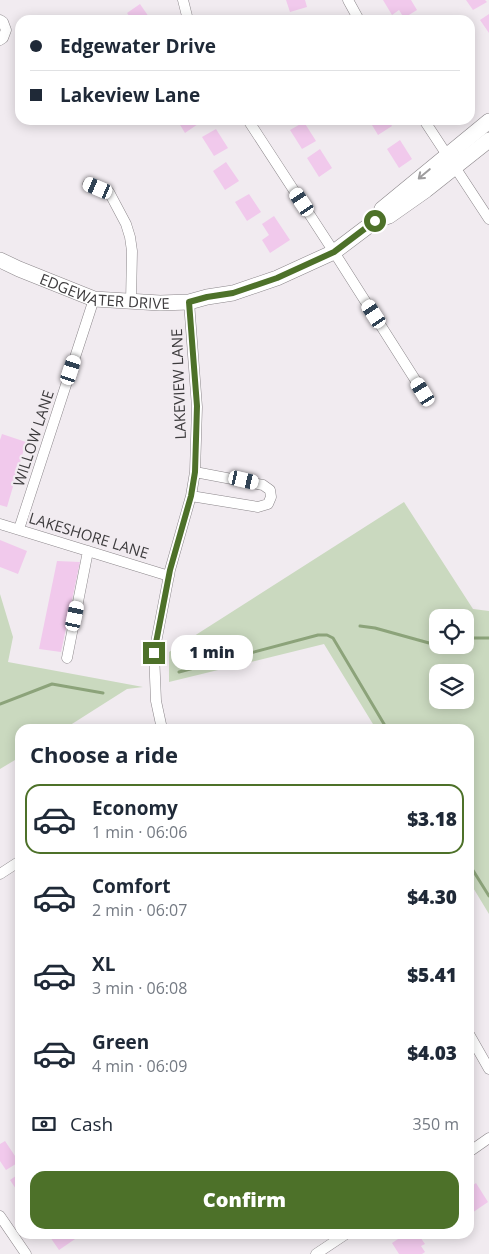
<!DOCTYPE html>
<html lang="en">
<head>
<meta charset="utf-8">
<style>
  body { margin:0; font-family:"Open Sans",sans-serif; background:#f6f6f7; color:#1f2937; height:100vh; display:flex; flex-direction:column; font-size:19px; white-space:nowrap }
  * { box-sizing:border-box; margin:0 }
  p { font-size:16px; color:#747a83 }
  .icon { flex:none; width:28px; height:28px; fill:none; stroke:currentColor; stroke-width:2; stroke-linecap:round; stroke-linejoin:round }
  .map { position:relative; flex:1; overflow:hidden }
  .side { position:absolute; left:15px; top:724px; width:459px; height:515px; display:flex; flex-direction:column; background:#fff; border-radius:15px; box-shadow:0 2px 12px #0003 }
  .side>* { flex:none }
  .banner { position:absolute; left:15px; top:15px; width:460px; height:110px; border-radius:15px; box-shadow:0 2px 12px #0003; display:grid; align-content:center; height:110px; padding:0 15px; background:#fff }
  .fabs { position:absolute; left:429px; top:609px; display:grid; gap:10px }
  .fabs a { display:grid; place-items:center; width:45px; height:45px; border-radius:10px; background:#fff; box-shadow:0 2px 12px #0003; font-size:25px }
  .end { position:absolute; width:22px; height:22px; margin:-11px; border:6px solid #4d7129; background:#fff; box-shadow:0 0 0 2px #fff }
  .from { border-radius:50% }
  .bubble { position:absolute; height:35px; border-radius:15px; background:#fff; box-shadow:0 2px 12px #0003; font-size:16px; font-weight:800; line-height:35px; text-align:center }
  .car { position:absolute; width:15px; height:30px; margin:-15px -8px; border-radius:6px; box-shadow:0 0 4px 1px #0007; background:linear-gradient(#fff 24%,#345 0 40%,#fff 0 76%,#345 0 86%,#fff 0) }
  .banner b { display:flex; align-items:center; gap:18px; height:48px; font-size:19px }
  .banner b+b { border-top:1px solid #e0e1e3 }
  .banner i { width:12px; height:12px; background:#1f2937 }
  ul { padding:0; list-style:none }
  li { display:flex; align-items:center; gap:15px; height:70px; margin:0 10px 8px; padding:0 5px; border:2px solid transparent; border-radius:15px }
  li div { flex:1 }
  li b { display:block; font-size:19px }
  li em { font-style:normal; font-weight:800 }
  li.active { border-color:#4d7129 }
  li>.icon { width:45px; height:45px; stroke-width:1.5 }
  h2 { padding:0 15px; font-size:22px; line-height:60px }
  .pay { display:flex; align-items:center; gap:12px; height:55px; padding:0 15px; font-size:19px }
  .pay p { margin-inline-start:auto }
  .button { display:flex; gap:10px; margin-top:auto; padding:10px 15px }
  .button a { flex:1; height:58px; border-radius:15px; background:#4d7129; color:#fff; font-size:20px; font-weight:800; line-height:58px; text-align:center }
  .map>svg:first-child { display:block }
  .green { fill:#cad9bf; fill-rule:evenodd }
  .lines { fill:none; stroke-linecap:round; stroke-linejoin:round }
  .stream { stroke:#8ca37a; stroke-width:3 }
  .building { fill:#f1c9ec }
  .street-casing { stroke:#8b868a; stroke-width:11 }
  .secondary-casing { stroke:#8b868a; stroke-width:16 }
  .street { stroke:#fff; stroke-width:10 }
  .secondary { stroke:#fff; stroke-width:15 }
  .oneway { stroke:#9e9d9e }
  .route { stroke:#4d7129; stroke-width:6 }
  .labels { text-anchor:middle; dominant-baseline:central; stroke-width:4.5; stroke-linejoin:round; paint-order:stroke }
  .street-label { font-size:15px; fill:#3d3b3d; stroke:#f1ebf0 }
</style>
</head>
<body>
<div class="map">
<svg width="489" height="1254" viewBox="0 0 489 1254">
  <rect width="100%" height="100%" fill="#f1ebf0"/>
  <path class="green" d="M 404,502 L 473,609 L 489,611 L 489,914 L 469,881 L 469,729 L 376,729 L 324,644 L 169,682 L 169,652 ZM 438,618 L 465,618 L 465,645 L 438,645 ZM 465,672 L 465,700 L 438,700 L 438,672 Z
    M 0,594 L 13,637 L 8,662 L 143,687 L 127,689 L 64,729 L 20,729 L 20,757 L 0,769 Z"/>
  <g class="lines">
    <path class="stream" d="M 360,626 L 375,628 L 429,643 L 438,642
      M 465,638 L 489,638
      M 179,672 L 318,635 L 327,635 L 333,638 L 387,729
      M 0,704 L 52,684 L 103,693
      M 469,864 L 489,896"/>
  </g>
  <path class="building" d="M 286,0 L 305,0 L 307,7 L 290,12 Z
    M 383,0 L 411,0 L 417,10 L 404,18 L 399,10 L 392,15 Z
    M 466,0 L 485,0 L 487,2 L 473,10 Z
    M 140,4 L 151,20 L 132,20 L 127,13 Z
    M 489,14 L 489,33 L 480,20 Z
    M 177,120 L 196,120 L 198,124 L 185,133 Z
    M 369,120 L 388,120 L 392,126 L 378,135 Z
    M 304,122 L 316,141 L 302,149 L 290,130 Z
    M 216,129 L 228,148 L 214,156 L 202,137 Z
    M 400,140 L 412,159 L 399,168 L 387,149 Z
    M 320,149 L 332,168 L 319,177 L 307,158 Z
    M 226,162 L 239,181 L 225,190 L 213,171 Z
    M 249,194 L 261,212 L 247,221 L 235,202 Z
    M 274,216 L 290,240 L 270,253 L 262,240 L 269,235 L 262,224 Z
    M 2,434 L 26,442 L 7,507 L 0,505 L 0,440 Z
    M 0,540 L 27,551 L 18,574 L 0,567 Z
    M 57,561 L 80,562 L 61,652 L 39,649 Z
    M 5,1141 L 19,1162 L 6,1170 L 0,1161 L 0,1144 Z
    M 20,1173 L 20,1191 L 18,1192 L 10,1180 Z
    M 476,1183 L 488,1202 L 469,1215 L 469,1200 L 470,1199 L 469,1188 Z
    M 55,1234 L 76,1234 L 78,1237 L 59,1250 L 50,1237 Z
    M 404,1234 L 418,1234 L 425,1244 L 421,1246 L 425,1252 L 422,1254 L 399,1254 L 392,1243 L 404,1235 Z"/>
  <g class="lines">
    <defs>
      <path id="street" d="M 183,0 L 188,20
        M 348,0 L 359,20
        M 0,20 L 3,22 L 6,30 L 3,38 L 0,40
        M 248,120 L 334,252 L 423,392
        M 424,120 L 489,219
        M 88,184 L 109,192 L 126,224 L 130,237 L 132,251 L 131,302
        M 191,496 L 258,507 L 268,504 L 271,497 L 270,490 L 263,485 L 195,472
        M 0,524 L 169,576
        M 19,529 L 94,299
        M 67,658 L 88,551
        M 162,729 L 156,701 L 154,653 L 170,570 L 191,496 L 195,472 L 197,407 L 189,302
        M 0,874 L 20,861
        M 469,1034 L 489,1069
        M 469,1152 L 489,1138
        M 0,1216 L 26,1254
        M 316,1254 L 346,1234"/>
      <g id="secondary">
        <path d="M 380,214 L 382,209 L 489,121"/>
        <path id="s1" d="M 0,260 L 19,269 L 94,299 L 160,303 L 189,302 L 207,297 L 233,293 L 277,278 L 334,252 L 375,221 L 389,216 L 426,190 L 489,140"/>
      </g>
    </defs>
    <use href="#street" class="street-casing"/>
    <use href="#secondary" class="secondary-casing"/>
    <use href="#street" class="street"/>
    <use href="#secondary" class="secondary"/>
  </g>
  <defs><path id="oneway-shaft" d="M-6 0H5M1.5-3L5.5 0L1.5 3" fill="none" stroke-width="1.6" stroke-linecap="round" stroke-linejoin="round" transform="scale(1.25)"/></defs>
  <use class="oneway" href="#oneway-shaft" transform="translate(424 174) rotate(140)"/>
  <g class="lines">
    <path class="route" d="M 154,653 L 170,570 L 191,496 L 195,472 L 197,406 L 189,302 L 207,297 L 233,293 L 277,278 L 334,252 L 375,221"/>
  </g>
  <g class="labels">
    <g class="street-label">
      <text stroke="none"><textPath href="#s1" startOffset="111">EDGEWATER DRIVE</textPath></text>
      <text transform="translate(178 384) rotate(-92)">LAKEVIEW LANE</text>
      <text transform="translate(33 438) rotate(-72)">WILLOW LANE</text>
      <text transform="translate(89 535) rotate(17)">LAKESHORE LANE</text>
    </g>
  </g>
</svg>
<div class="fabs">
<a><svg class="icon" aria-label="locate" viewBox="0 0 24 24"><circle cx="12" cy="12" r="6"/><path d="M12 2v4M12 18v4M2 12h4M18 12h4"/></svg></a>
<a><svg class="icon" aria-label="layers" viewBox="0 0 24 24"><path d="M12 4l9 5-9 5-9-5zM3 14l9 5 9-5"/></svg></a>
</div>
<i class="end from" style="left:375px;top:221px"></i>
<i class="end" style="left:154px;top:653px"></i>
<div class="bubble" style="left:171px;top:635px;width:82px">1 min</div>
<i class="car" style="left:98px;top:188px;rotate:293deg"></i>
<i class="car" style="left:302px;top:202px;rotate:326deg"></i>
<i class="car" style="left:374px;top:314px;rotate:327deg"></i>
<i class="car" style="left:71px;top:370px;rotate:18deg"></i>
<i class="car" style="left:423px;top:392px;rotate:328deg"></i>
<i class="car" style="left:244px;top:480px;rotate:103deg"></i>
<i class="car" style="left:75px;top:616px;rotate:12deg"></i>
<div class="banner">
<b><i class="from"></i>Edgewater Drive</b>
<b><i></i>Lakeview Lane</b>
</div>
<section class="side">
<h2>Choose a ride</h2>
<ul>
<li class="active"><svg class="icon" aria-label="car" viewBox="0 0 24 24"><path d="M5 17H2v-5l4-1 3-4h7l3 4 3 1v5h-3M9 17h6M6 11h13"/><circle cx="7" cy="17" r="2"/><circle cx="17" cy="17" r="2"/></svg><div><b>Economy</b><p>1 min · 06:06</p></div><em>$3.18</em></li>
<li><svg class="icon" aria-label="car" viewBox="0 0 24 24"><path d="M5 17H2v-5l4-1 3-4h7l3 4 3 1v5h-3M9 17h6M6 11h13"/><circle cx="7" cy="17" r="2"/><circle cx="17" cy="17" r="2"/></svg><div><b>Comfort</b><p>2 min · 06:07</p></div><em>$4.30</em></li>
<li><svg class="icon" aria-label="car" viewBox="0 0 24 24"><path d="M5 17H2v-5l4-1 3-4h7l3 4 3 1v5h-3M9 17h6M6 11h13"/><circle cx="7" cy="17" r="2"/><circle cx="17" cy="17" r="2"/></svg><div><b>XL</b><p>3 min · 06:08</p></div><em>$5.41</em></li>
<li><svg class="icon" aria-label="car" viewBox="0 0 24 24"><path d="M5 17H2v-5l4-1 3-4h7l3 4 3 1v5h-3M9 17h6M6 11h13"/><circle cx="7" cy="17" r="2"/><circle cx="17" cy="17" r="2"/></svg><div><b>Green</b><p>4 min · 06:09</p></div><em>$4.03</em></li>
</ul>
<div class="pay"><svg class="icon" aria-label="cash" viewBox="0 0 24 24"><path d="M3 7h18v10H3z"/><circle cx="12" cy="12" r="2"/></svg>Cash<p>350 m</p></div>
<div class="button"><a>Confirm</a></div>
</section>
</div>
</body>
</html>
